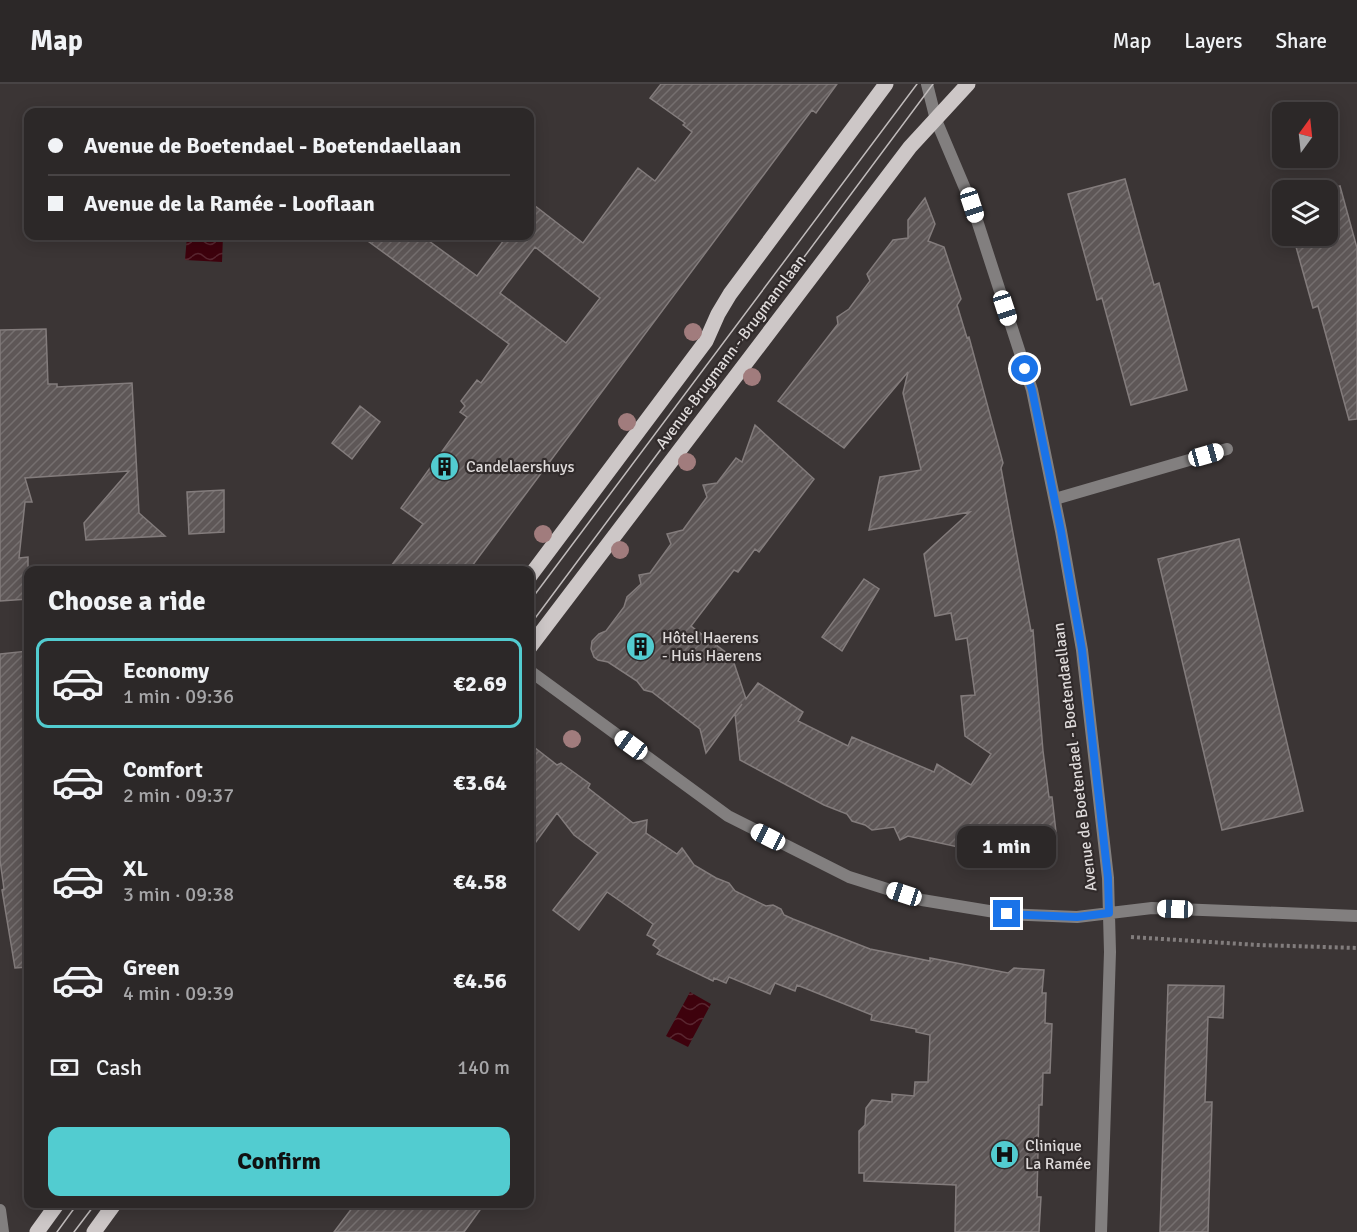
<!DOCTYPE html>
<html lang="en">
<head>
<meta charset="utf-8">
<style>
  body { margin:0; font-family:Signika,sans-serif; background:#343030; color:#f1f3f6; height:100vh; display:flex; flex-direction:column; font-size:22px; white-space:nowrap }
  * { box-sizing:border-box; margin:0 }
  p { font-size:20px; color:#a6a6a8 }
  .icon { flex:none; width:33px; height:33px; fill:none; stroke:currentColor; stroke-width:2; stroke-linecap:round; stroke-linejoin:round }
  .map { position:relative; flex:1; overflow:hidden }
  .panel { position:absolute; left:24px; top:482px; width:510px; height:642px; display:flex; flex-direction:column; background:#2c2828; border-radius:12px; box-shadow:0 3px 15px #0003,0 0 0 2px #484445 }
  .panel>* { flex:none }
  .top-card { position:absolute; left:24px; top:24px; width:510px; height:132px; border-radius:12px; box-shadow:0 3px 15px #0003,0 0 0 2px #484445; display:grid; align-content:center; height:132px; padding:0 24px; background:#2c2828 }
  .needle { width:39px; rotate:15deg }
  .controls { position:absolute; left:1272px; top:18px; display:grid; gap:12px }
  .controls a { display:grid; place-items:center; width:66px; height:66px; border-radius:12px; background:#2c2828; box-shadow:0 3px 15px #0003,0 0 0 2px #484445; font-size:30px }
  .end { position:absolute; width:27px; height:27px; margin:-14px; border:8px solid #1a73e8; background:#fff; box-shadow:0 0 0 3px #fff }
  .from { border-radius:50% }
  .bubble { position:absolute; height:42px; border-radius:12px; background:#2c2828; box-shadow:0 3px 15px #0003,0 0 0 2px #484445; font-size:20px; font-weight:800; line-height:42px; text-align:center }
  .car { position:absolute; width:18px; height:36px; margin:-18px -9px; border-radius:8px; box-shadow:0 0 4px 2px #0007; background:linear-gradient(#fff 24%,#345 0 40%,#fff 0 76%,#345 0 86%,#fff 0) }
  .top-card b { display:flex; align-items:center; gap:21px; height:57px; font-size:22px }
  .top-card b+b { border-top:2px solid #484445 }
  .top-card i { width:15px; height:15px; background:#f1f3f6 }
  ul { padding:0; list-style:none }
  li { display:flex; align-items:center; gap:18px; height:90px; margin:0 12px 9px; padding:0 12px; border:3px solid transparent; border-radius:12px }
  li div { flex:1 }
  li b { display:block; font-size:22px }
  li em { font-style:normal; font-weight:800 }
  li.current { border-color:#52ccd0 }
  li>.icon { width:54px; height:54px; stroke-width:1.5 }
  h2 { padding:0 24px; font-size:27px; line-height:72px }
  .pay { display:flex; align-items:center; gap:15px; height:66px; padding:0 24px; font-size:22px }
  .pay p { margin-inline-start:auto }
  .primary-button { display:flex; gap:12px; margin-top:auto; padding:12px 24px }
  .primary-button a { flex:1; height:69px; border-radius:12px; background:#52ccd0; color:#111; font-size:24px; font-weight:800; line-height:69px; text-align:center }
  header { display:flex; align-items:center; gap:36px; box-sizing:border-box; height:84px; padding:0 30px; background:#2c2828; border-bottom:2px solid #484445 }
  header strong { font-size:28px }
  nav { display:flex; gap:33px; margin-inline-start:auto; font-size:21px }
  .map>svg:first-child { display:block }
  .water { fill:url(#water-waves) }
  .building { fill:url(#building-hatch); stroke:#837c7c; stroke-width:1.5; fill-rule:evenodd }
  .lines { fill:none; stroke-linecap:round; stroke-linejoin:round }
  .path { stroke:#827d7d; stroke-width:4; stroke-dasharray:3 3; stroke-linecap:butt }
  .lane { stroke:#827f7f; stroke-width:12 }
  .street { stroke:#827f7f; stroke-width:12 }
  .primary { stroke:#cdc7c7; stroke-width:15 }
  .tram { stroke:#c0bbbb; stroke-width:1.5 }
  .tree { fill:#a17c7d }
  .route { stroke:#1a73e8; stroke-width:8 }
  .labels { text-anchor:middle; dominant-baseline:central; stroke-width:4.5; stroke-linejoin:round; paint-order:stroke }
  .street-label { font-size:16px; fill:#dfdbdb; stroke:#312b2b }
  .poi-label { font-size:16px; fill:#dfdbdb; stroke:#312b2b; text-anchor:start }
</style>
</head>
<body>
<header>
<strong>Map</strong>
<nav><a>Map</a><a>Layers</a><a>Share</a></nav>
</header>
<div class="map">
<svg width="1357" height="1148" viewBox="0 0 1357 1148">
  <defs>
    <pattern id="water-waves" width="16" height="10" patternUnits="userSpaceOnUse" patternTransform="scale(1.5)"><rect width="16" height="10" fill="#3e020d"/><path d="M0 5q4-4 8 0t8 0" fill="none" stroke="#592630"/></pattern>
    <pattern id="building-hatch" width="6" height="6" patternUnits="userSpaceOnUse" patternTransform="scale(1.5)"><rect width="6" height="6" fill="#5e5757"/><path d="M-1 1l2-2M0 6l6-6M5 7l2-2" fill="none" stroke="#756f6f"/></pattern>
  </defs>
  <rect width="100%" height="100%" fill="#3b3535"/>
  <path class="water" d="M 187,152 L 223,152 L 222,178 L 185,176 Z
    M 690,908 L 711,920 L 688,963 L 666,952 Z"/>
  <path class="building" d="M 661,0 L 837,0 L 816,29 L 812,26 L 797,46 L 469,486 L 388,486 L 423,440 L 401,424 L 467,333 L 460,328 L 465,322 L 461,317 L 477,296 L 481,299 L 509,260 L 361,152 L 422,152 L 477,192 L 507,152 L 530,152 L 530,118 L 583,159 L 638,84 L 655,97 L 692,48 L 683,41 L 685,39 L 650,14 ZM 535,163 L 600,214 L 566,259 L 500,209 Z
    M 1125,95 L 1154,201 L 1159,199 L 1187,306 L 1131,321 L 1102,214 L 1097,216 L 1068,110 Z
    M 1340,102 L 1357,164 L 1357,335 L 1349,336 L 1318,222 L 1313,224 L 1293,152 L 1328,152 L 1328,106 L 1325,106 Z
    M 925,114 L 935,140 L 928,157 L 944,163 L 961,215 L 957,221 L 967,254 L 969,253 L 1003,379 L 1001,384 L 1031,547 L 1033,546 L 1043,667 L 1049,713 L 1052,713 L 1056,748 L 1045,771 L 1028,778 L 985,772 L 986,769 L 908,752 L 900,756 L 894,743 L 872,746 L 865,741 L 852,737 L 847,730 L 824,721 L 740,676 L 735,630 L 742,620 L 706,669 L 700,645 L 652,608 L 644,606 L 637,597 L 608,578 L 598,576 L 594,573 L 591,565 L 592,557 L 599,550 L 606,547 L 624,523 L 627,513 L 641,500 L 639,491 L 650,489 L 671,460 L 667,450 L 683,446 L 707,413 L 703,401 L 717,399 L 736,374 L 742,378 L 755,341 L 814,395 L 759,468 L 755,465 L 738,488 L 734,486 L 691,542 L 732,573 L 746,615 L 758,599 L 803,628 L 798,637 L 848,662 L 852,653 L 934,688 L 937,680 L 971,701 L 991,670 L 965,652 L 961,612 L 975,611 L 967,554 L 956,556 L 951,529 L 935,532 L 924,470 L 970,428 L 869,446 L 880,393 L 921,386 L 903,309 L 908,288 L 844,364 L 778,317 L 838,240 L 837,233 L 849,225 L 870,197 L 867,190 L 893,156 L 908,154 L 908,136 Z
    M 46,245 L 48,300 L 57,300 L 57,303 L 132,299 L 139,429 L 165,452 L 86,456 L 84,439 L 129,387 L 25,394 L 32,418 L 25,418 L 19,474 L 28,473 L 28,515 L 0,517 L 0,246 Z
    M 360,322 L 380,338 L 352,375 L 332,359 Z
    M 224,406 L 224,448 L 189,450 L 187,408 Z
    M 1239,455 L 1303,727 L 1222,746 L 1158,475 Z
    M 864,495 L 879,505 L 842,567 L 822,553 Z
    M 28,567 L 28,883 L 15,884 L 2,806 L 4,805 L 0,776 L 0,570 Z
    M 530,660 L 557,681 L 561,679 L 590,700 L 588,704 L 633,739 L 647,736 L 646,749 L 677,770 L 682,764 L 694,781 L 716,794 L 729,799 L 735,807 L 766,822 L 773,821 L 781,825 L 784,831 L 793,835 L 870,865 L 930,877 L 930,874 L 1008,889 L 1014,884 L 1044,886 L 1042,909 L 1046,909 L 1045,939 L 1052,940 L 1050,989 L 1043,989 L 1042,1021 L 1039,1021 L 1037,1113 L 1041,1113 L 1039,1148 L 955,1148 L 956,1101 L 864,1097 L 864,1089 L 859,1089 L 859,1047 L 865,1041 L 866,1024 L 872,1016 L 892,1018 L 892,1010 L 914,1012 L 915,998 L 928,998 L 930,951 L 916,948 L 916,945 L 871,936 L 872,931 L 797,901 L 795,907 L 775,899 L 770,910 L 729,893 L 726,899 L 714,894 L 713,897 L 657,870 L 660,866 L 653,861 L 656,856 L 647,851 L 653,840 L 607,808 L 579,846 L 553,826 L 598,769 L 574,751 L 557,729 L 530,766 Z
    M 1168,901 L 1224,902 L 1223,934 L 1208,933 L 1205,1018 L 1212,1018 L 1208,1148 L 1160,1148 Z
    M 356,1119 L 485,1119 L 464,1148 L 334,1148 Z"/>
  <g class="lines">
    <path class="path" d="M 1131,853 L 1258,861 L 1357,864"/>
    <path class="lane" d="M 1055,415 L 1227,365"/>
    <path class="street" d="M 927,0 L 936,36 L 972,121 L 1032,306 L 1061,447 L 1082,566 L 1108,794 L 1110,868 L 1101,1148
      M 530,587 L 728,732 L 849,793 L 922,816 L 1007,830 L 1077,833 L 1152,824 L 1357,832
      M 0,1126 L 3,1148"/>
    <path class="primary" d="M 530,492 L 706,257 L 718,230 L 730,210 L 886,0
      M 530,563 L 910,63 L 968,0
      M 37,1148 L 58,1119
      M 94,1148 L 115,1119"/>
    <path class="tram" d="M 530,517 L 917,0
      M 530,541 L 933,0
      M 57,1148 L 78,1119
      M 74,1148 L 96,1119"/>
  </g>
  <g class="tree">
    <circle cx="693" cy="248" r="9"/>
    <circle cx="752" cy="293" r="9"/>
    <circle cx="627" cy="338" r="9"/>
    <circle cx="687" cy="378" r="9"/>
    <circle cx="543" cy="450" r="9"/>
    <circle cx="620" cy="466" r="9"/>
    <circle cx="572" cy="655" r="9"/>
  </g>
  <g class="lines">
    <path class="route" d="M 1007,830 L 1077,833 L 1109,829 L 1108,794 L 1082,566 L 1061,447 L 1032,306 L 1025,285"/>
  </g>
  <defs>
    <symbol id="building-disc" viewBox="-11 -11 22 22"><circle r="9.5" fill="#52ccd0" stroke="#312b2b"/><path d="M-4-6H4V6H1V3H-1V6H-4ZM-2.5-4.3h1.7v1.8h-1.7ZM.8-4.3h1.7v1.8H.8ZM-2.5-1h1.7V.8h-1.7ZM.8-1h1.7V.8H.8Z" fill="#111"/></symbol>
    <symbol id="hospital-disc" viewBox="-11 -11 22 22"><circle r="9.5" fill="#52ccd0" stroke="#312b2b"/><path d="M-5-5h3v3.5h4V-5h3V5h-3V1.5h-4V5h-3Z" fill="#111"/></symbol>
  </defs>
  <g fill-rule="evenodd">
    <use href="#building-disc" x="428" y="366" width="33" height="33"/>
    <use href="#building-disc" x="624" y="546" width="33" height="33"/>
    <use href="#hospital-disc" x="988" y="1054" width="33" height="33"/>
  </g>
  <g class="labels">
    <g class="street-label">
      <text transform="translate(731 268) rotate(-53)">Avenue Brugmann - Brugmannlaan</text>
      <text transform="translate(1075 673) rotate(-97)">Avenue de Boetendael - Boetendaellaan</text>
    </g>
    <g class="poi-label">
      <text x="466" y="383">Candelaershuys</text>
      <text x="662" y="554">Hôtel Haerens<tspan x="662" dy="18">- Huis Haerens</tspan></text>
      <text x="1025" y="1062">Clinique<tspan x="1025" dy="18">La Ramée</tspan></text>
    </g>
  </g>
</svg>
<div class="controls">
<a><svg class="needle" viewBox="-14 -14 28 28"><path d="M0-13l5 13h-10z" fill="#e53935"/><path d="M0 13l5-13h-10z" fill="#a6a6a8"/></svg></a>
<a><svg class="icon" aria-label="layers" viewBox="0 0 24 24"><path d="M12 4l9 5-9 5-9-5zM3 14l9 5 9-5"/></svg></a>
</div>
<i class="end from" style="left:1025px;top:285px"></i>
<i class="end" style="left:1007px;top:830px"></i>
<div class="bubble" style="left:957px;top:742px;width:99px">1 min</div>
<i class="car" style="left:972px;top:121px;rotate:162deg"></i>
<i class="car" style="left:1005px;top:224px;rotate:162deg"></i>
<i class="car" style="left:1206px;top:371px;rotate:74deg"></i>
<i class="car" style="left:631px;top:661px;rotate:306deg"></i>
<i class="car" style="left:768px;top:753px;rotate:297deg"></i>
<i class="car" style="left:904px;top:810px;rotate:288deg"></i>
<i class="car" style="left:1175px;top:825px;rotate:272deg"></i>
<div class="top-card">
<b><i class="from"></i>Avenue de Boetendael - Boetendaellaan</b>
<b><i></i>Avenue de la Ramée - Looflaan</b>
</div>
<section class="panel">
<h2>Choose a ride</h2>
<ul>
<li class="current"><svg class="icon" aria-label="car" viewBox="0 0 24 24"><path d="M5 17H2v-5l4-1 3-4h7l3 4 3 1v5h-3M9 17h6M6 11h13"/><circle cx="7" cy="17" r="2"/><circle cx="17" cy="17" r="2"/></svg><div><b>Economy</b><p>1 min · 09:36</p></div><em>€2.69</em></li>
<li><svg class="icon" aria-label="car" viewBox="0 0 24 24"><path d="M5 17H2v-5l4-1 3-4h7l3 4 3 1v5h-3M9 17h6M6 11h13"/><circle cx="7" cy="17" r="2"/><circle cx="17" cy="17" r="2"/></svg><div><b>Comfort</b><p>2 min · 09:37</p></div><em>€3.64</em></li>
<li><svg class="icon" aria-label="car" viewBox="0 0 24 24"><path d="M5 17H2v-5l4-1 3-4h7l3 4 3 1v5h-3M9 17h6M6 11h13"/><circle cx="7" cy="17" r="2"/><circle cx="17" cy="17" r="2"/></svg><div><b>XL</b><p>3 min · 09:38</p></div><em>€4.58</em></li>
<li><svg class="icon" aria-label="car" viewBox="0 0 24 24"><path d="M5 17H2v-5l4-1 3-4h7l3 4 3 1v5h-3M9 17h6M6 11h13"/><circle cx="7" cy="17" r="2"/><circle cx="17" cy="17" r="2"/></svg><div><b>Green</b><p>4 min · 09:39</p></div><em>€4.56</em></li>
</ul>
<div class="pay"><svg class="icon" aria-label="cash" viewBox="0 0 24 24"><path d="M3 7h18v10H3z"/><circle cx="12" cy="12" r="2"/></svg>Cash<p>140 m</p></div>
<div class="primary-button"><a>Confirm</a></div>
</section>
</div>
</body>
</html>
